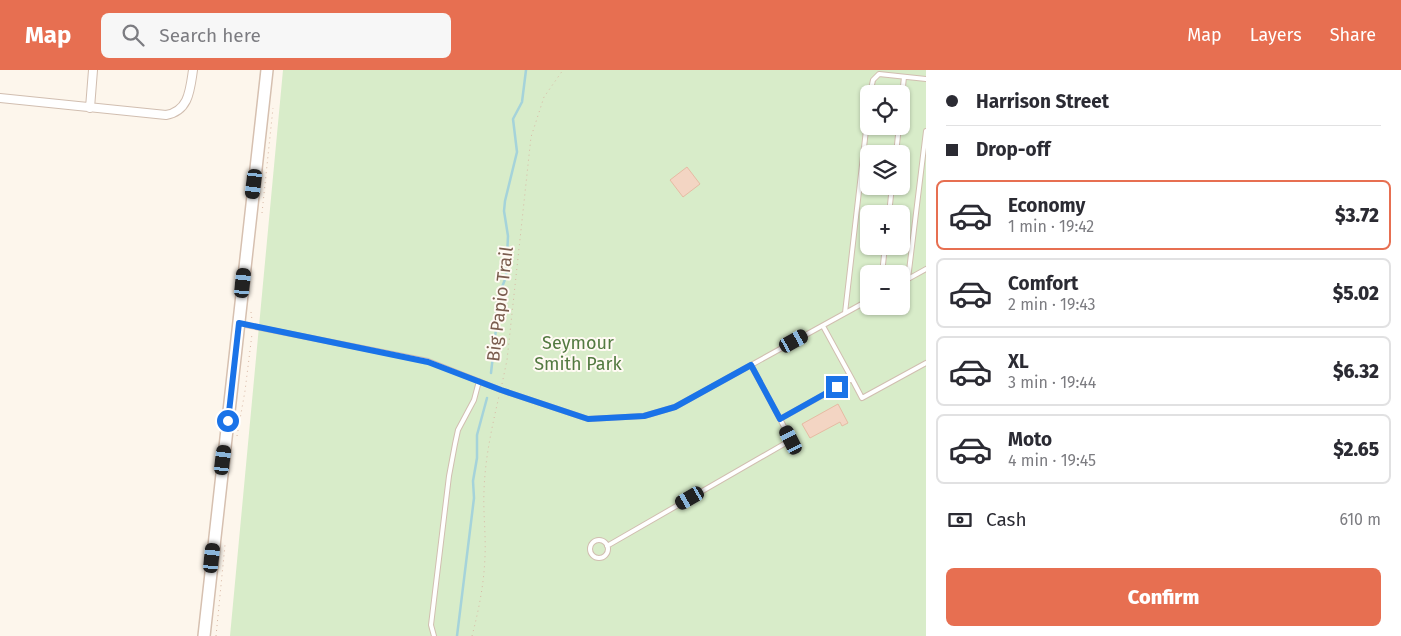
<!DOCTYPE html>
<html lang="en">
<head>
<meta charset="utf-8">
<style>
  body { margin:0; font-family:"Fira Sans",sans-serif; background:#f7f7f7; color:#2b2b33; height:100vh; display:flex; flex-direction:column; font-size:19px; white-space:nowrap }
  * { box-sizing:border-box; margin:0 }
  p { font-size:16px; color:#7c7c81 }
  .icon { flex:none; width:28px; height:28px; fill:none; stroke:currentColor; stroke-width:2; stroke-linecap:round; stroke-linejoin:round }
  .map { position:relative; flex:1; overflow:hidden }
  .sheet { display:flex; flex-direction:column; background:#fff; width:475px }
  .sheet>* { flex:none }
  .banner { display:grid; align-content:center; height:110px; padding:0 20px; background:#fff }
  .controls { position:absolute; left:860px; top:15px; display:grid; gap:10px }
  .controls a { display:grid; place-items:center; width:50px; height:50px; border-radius:8px; background:#fff; box-shadow:0 1px 4px #0004; font-size:25px }
  .end { position:absolute; width:22px; height:22px; margin:-11px; border:6px solid #1a73e8; background:#fff; box-shadow:0 0 0 2px #fff }
  .from { border-radius:50% }
  .car { position:absolute; width:15px; height:30px; margin:-15px -8px; border-radius:6px; box-shadow:0 0 4px 1px #0007; background:linear-gradient(#222 24%,#8ab4d8 0 40%,#222 0 76%,#8ab4d8 0 86%,#222 0) }
  .banner b { display:flex; align-items:center; gap:18px; height:48px; font-size:19px }
  .banner b+b { border-top:1px solid #e1e1e2 }
  .banner i { width:12px; height:12px; background:#2b2b33 }
  ul { padding:0; list-style:none }
  li { display:flex; align-items:center; gap:15px; height:70px; margin:0 10px 8px; padding:0 10px; border:2px solid #e1e1e2; border-radius:8px }
  li div { flex:1 }
  li b { display:block; font-size:19px }
  li em { font-style:normal; font-weight:800 }
  li.selected { border-color:#e76f51 }
  li>.icon { width:45px; height:45px; stroke-width:1.5 }
  .pay { display:flex; align-items:center; gap:12px; height:55px; padding:0 20px; font-size:19px }
  .pay p { margin-inline-start:auto }
  .primary-button { display:flex; gap:10px; margin-top:auto; padding:10px 20px }
  .primary-button a { flex:1; height:58px; border-radius:8px; background:#e76f51; color:#fff; font-size:20px; font-weight:800; line-height:58px; text-align:center }
  header { display:flex; align-items:center; gap:30px; box-sizing:border-box; height:70px; padding:0 25px; background:#e76f51; color:#fff }
  header strong { font-size:24px }
  nav { display:flex; gap:28px; margin-inline-start:auto; font-size:18px }
  .search { width:350px; height:45px; background:#f7f7f7; display:flex; align-items:center; gap:12px; box-sizing:border-box; padding:0 18px; border-radius:8px; color:#7c7c81; font-size:19px }
  main { display:flex; flex:1; min-height:0 }
  .map>svg:first-child { display:block }
  .green { fill:#d8ecc9; fill-rule:evenodd }
  .lines { fill:none; stroke-linecap:round; stroke-linejoin:round }
  .stream { stroke:#a5d3da; stroke-width:2.5 }
  .building { fill:#f3d5c3; stroke:#e6bba3 }
  .lane-casing { stroke:#d1beb0; stroke-width:6 }
  .street-casing { stroke:#d1beb0; stroke-width:10 }
  .secondary-casing { stroke:#d6c0b0; stroke-width:14 }
  .path { stroke:#d9b8a5; stroke-width:1; stroke-dasharray:1 4; stroke-linecap:butt }
  .lane { stroke:#fff; stroke-width:4 }
  .street { stroke:#fff; stroke-width:8 }
  .secondary { stroke:#fff; stroke-width:11 }
  .route { stroke:#1a73e8; stroke-width:6 }
  .labels { text-anchor:middle; dominant-baseline:central; stroke-width:4; stroke-linejoin:round; paint-order:stroke }
  .street-label { font-size:18px; fill:#7a5c4d; stroke:#fffaf3 }
  .park-label { font-size:18px; fill:#537a41; stroke:#fffaf3 }
</style>
</head>
<body>
<header>
<strong>Map</strong>
<div class="search"><svg class="icon" aria-label="search" viewBox="0 0 24 24"><circle cx="10" cy="10" r="6"/><path d="M15 15l6 6"/></svg>Search here</div>
<nav><a>Map</a><a>Layers</a><a>Share</a></nav>
</header>
<main>
<div class="map">
<svg width="926" height="566" viewBox="0 0 926 566">
  <rect width="100%" height="100%" fill="#fdf6ec"/>
  <path class="green" d="M 283,0 L 926,0 L 926,566 L 230,566 ZM 869,24 L 901,24 L 901,56 L 869,56 ZM 869,84 L 901,84 L 901,116 L 869,116 ZM 869,144 L 901,144 L 901,176 L 869,176 ZM 869,204 L 901,204 L 901,236 L 869,236 Z"/>
  <g class="lines">
    <path class="stream" d="M 491,303 L 497,250 L 496,238 L 498,227 L 506,207 L 508,166 L 504,141 L 505,131 L 517,82 L 513,49 L 522,32 L 526,0
      M 457,566 L 474,428 L 473,411 L 477,388 L 477,365 L 487,328"/>
  </g>
  <path class="building" d="M 687,97 L 700,114 L 683,127 L 670,110 Z
    M 838,334 L 848,353 L 842,356 L 840,352 L 810,368 L 802,354 Z"/>
  <g class="lines">
    <defs>
      <path id="lane" d="M 870,24 L 873,10 L 879,4 L 926,9
        M 901,35 L 904,7
        M 896,84 L 899,56
        M 889,144 L 892,116
        M 882,204 L 885,176
        M 908,209 L 926,199
        M 901,213 L 908,209 L 926,61
        M 845,243 L 869,34
        M 241,254 L 428,291 L 501,320 L 588,349 L 644,346 L 675,337 L 869,230
        M 751,295 L 780,349 L 852,309 L 823,256
        M 852,309 L 862,328 L 926,293
        M590 479a9 9 0 1 1 18 0a9 9 0 1 1-18 0Z
        M 607,476 L 791,370 L 780,349
        M 434,566 L 431,555 L 449,406 L 455,374 L 458,360 L 474,330 L 479,311"/>
      <path id="street" d="M 0,28 L 166,45 C 189,41 190,20 193,0
        M 90,38 L 93,0"/>
      <path id="secondary" d="M 204,566 L 267,0"/>
    </defs>
    <use href="#lane" class="lane-casing"/>
    <use href="#street" class="street-casing"/>
    <use href="#secondary" class="secondary-casing"/>
    <path class="path" d="M 262,143 L 273,38
      M 251,242 L 252,250
      M 502,314 L 507,290 L 531,67 L 544,27 L 563,0
      M 237,366 L 245,321 L 252,264
      M 216,566 L 225,475
      M 472,566 C 479,539 484,514 485,486 C 486,464 483,442 484,421 C 485,388 492,357 499,326"/>
    <use href="#lane" class="lane"/>
    <use href="#street" class="street"/>
    <use href="#secondary" class="secondary"/>
  </g>
  <g class="lines">
    <path class="route" d="M 228,351 L 239,253 L 428,292 L 501,320 L 588,349 L 644,346 L 675,337 L 751,295 L 780,349 L 837,317"/>
  </g>
  <g class="labels">
    <g class="street-label">
      <text transform="translate(500 234) rotate(-83)">Big Papio Trail</text>
    </g>
    <g class="park-label">
      <text x="578" y="273">Seymour<tspan x="578" dy="21">Smith Park</tspan></text>
    </g>
  </g>
</svg>
<div class="controls">
<a><svg class="icon" aria-label="locate" viewBox="0 0 24 24"><circle cx="12" cy="12" r="6"/><path d="M12 2v4M12 18v4M2 12h4M18 12h4"/></svg></a>
<a><svg class="icon" aria-label="layers" viewBox="0 0 24 24"><path d="M12 4l9 5-9 5-9-5zM3 14l9 5 9-5"/></svg></a>
<a>+</a>
<a>−</a>
</div>
<i class="end from" style="left:228px;top:351px"></i>
<i class="end" style="left:837px;top:317px"></i>
<i class="car" style="left:254px;top:114px;rotate:187deg"></i>
<i class="car" style="left:243px;top:213px;rotate:6deg"></i>
<i class="car" style="left:794px;top:271px;rotate:61deg"></i>
<i class="car" style="left:791px;top:370px;rotate:333deg"></i>
<i class="car" style="left:223px;top:390px;rotate:7deg"></i>
<i class="car" style="left:690px;top:428px;rotate:240deg"></i>
<i class="car" style="left:212px;top:488px;rotate:6deg"></i>
</div>
<section class="sheet">
<div class="banner">
<b><i class="from"></i>Harrison Street</b>
<b><i></i>Drop-off</b>
</div>
<ul>
<li class="selected"><svg class="icon" aria-label="car" viewBox="0 0 24 24"><path d="M5 17H2v-5l4-1 3-4h7l3 4 3 1v5h-3M9 17h6M6 11h13"/><circle cx="7" cy="17" r="2"/><circle cx="17" cy="17" r="2"/></svg><div><b>Economy</b><p>1 min · 19:42</p></div><em>$3.72</em></li>
<li><svg class="icon" aria-label="car" viewBox="0 0 24 24"><path d="M5 17H2v-5l4-1 3-4h7l3 4 3 1v5h-3M9 17h6M6 11h13"/><circle cx="7" cy="17" r="2"/><circle cx="17" cy="17" r="2"/></svg><div><b>Comfort</b><p>2 min · 19:43</p></div><em>$5.02</em></li>
<li><svg class="icon" aria-label="car" viewBox="0 0 24 24"><path d="M5 17H2v-5l4-1 3-4h7l3 4 3 1v5h-3M9 17h6M6 11h13"/><circle cx="7" cy="17" r="2"/><circle cx="17" cy="17" r="2"/></svg><div><b>XL</b><p>3 min · 19:44</p></div><em>$6.32</em></li>
<li><svg class="icon" aria-label="car" viewBox="0 0 24 24"><path d="M5 17H2v-5l4-1 3-4h7l3 4 3 1v5h-3M9 17h6M6 11h13"/><circle cx="7" cy="17" r="2"/><circle cx="17" cy="17" r="2"/></svg><div><b>Moto</b><p>4 min · 19:45</p></div><em>$2.65</em></li>
</ul>
<div class="pay"><svg class="icon" aria-label="cash" viewBox="0 0 24 24"><path d="M3 7h18v10H3z"/><circle cx="12" cy="12" r="2"/></svg>Cash<p>610 m</p></div>
<div class="primary-button"><a>Confirm</a></div>
</section>
</main>
</body>
</html>
